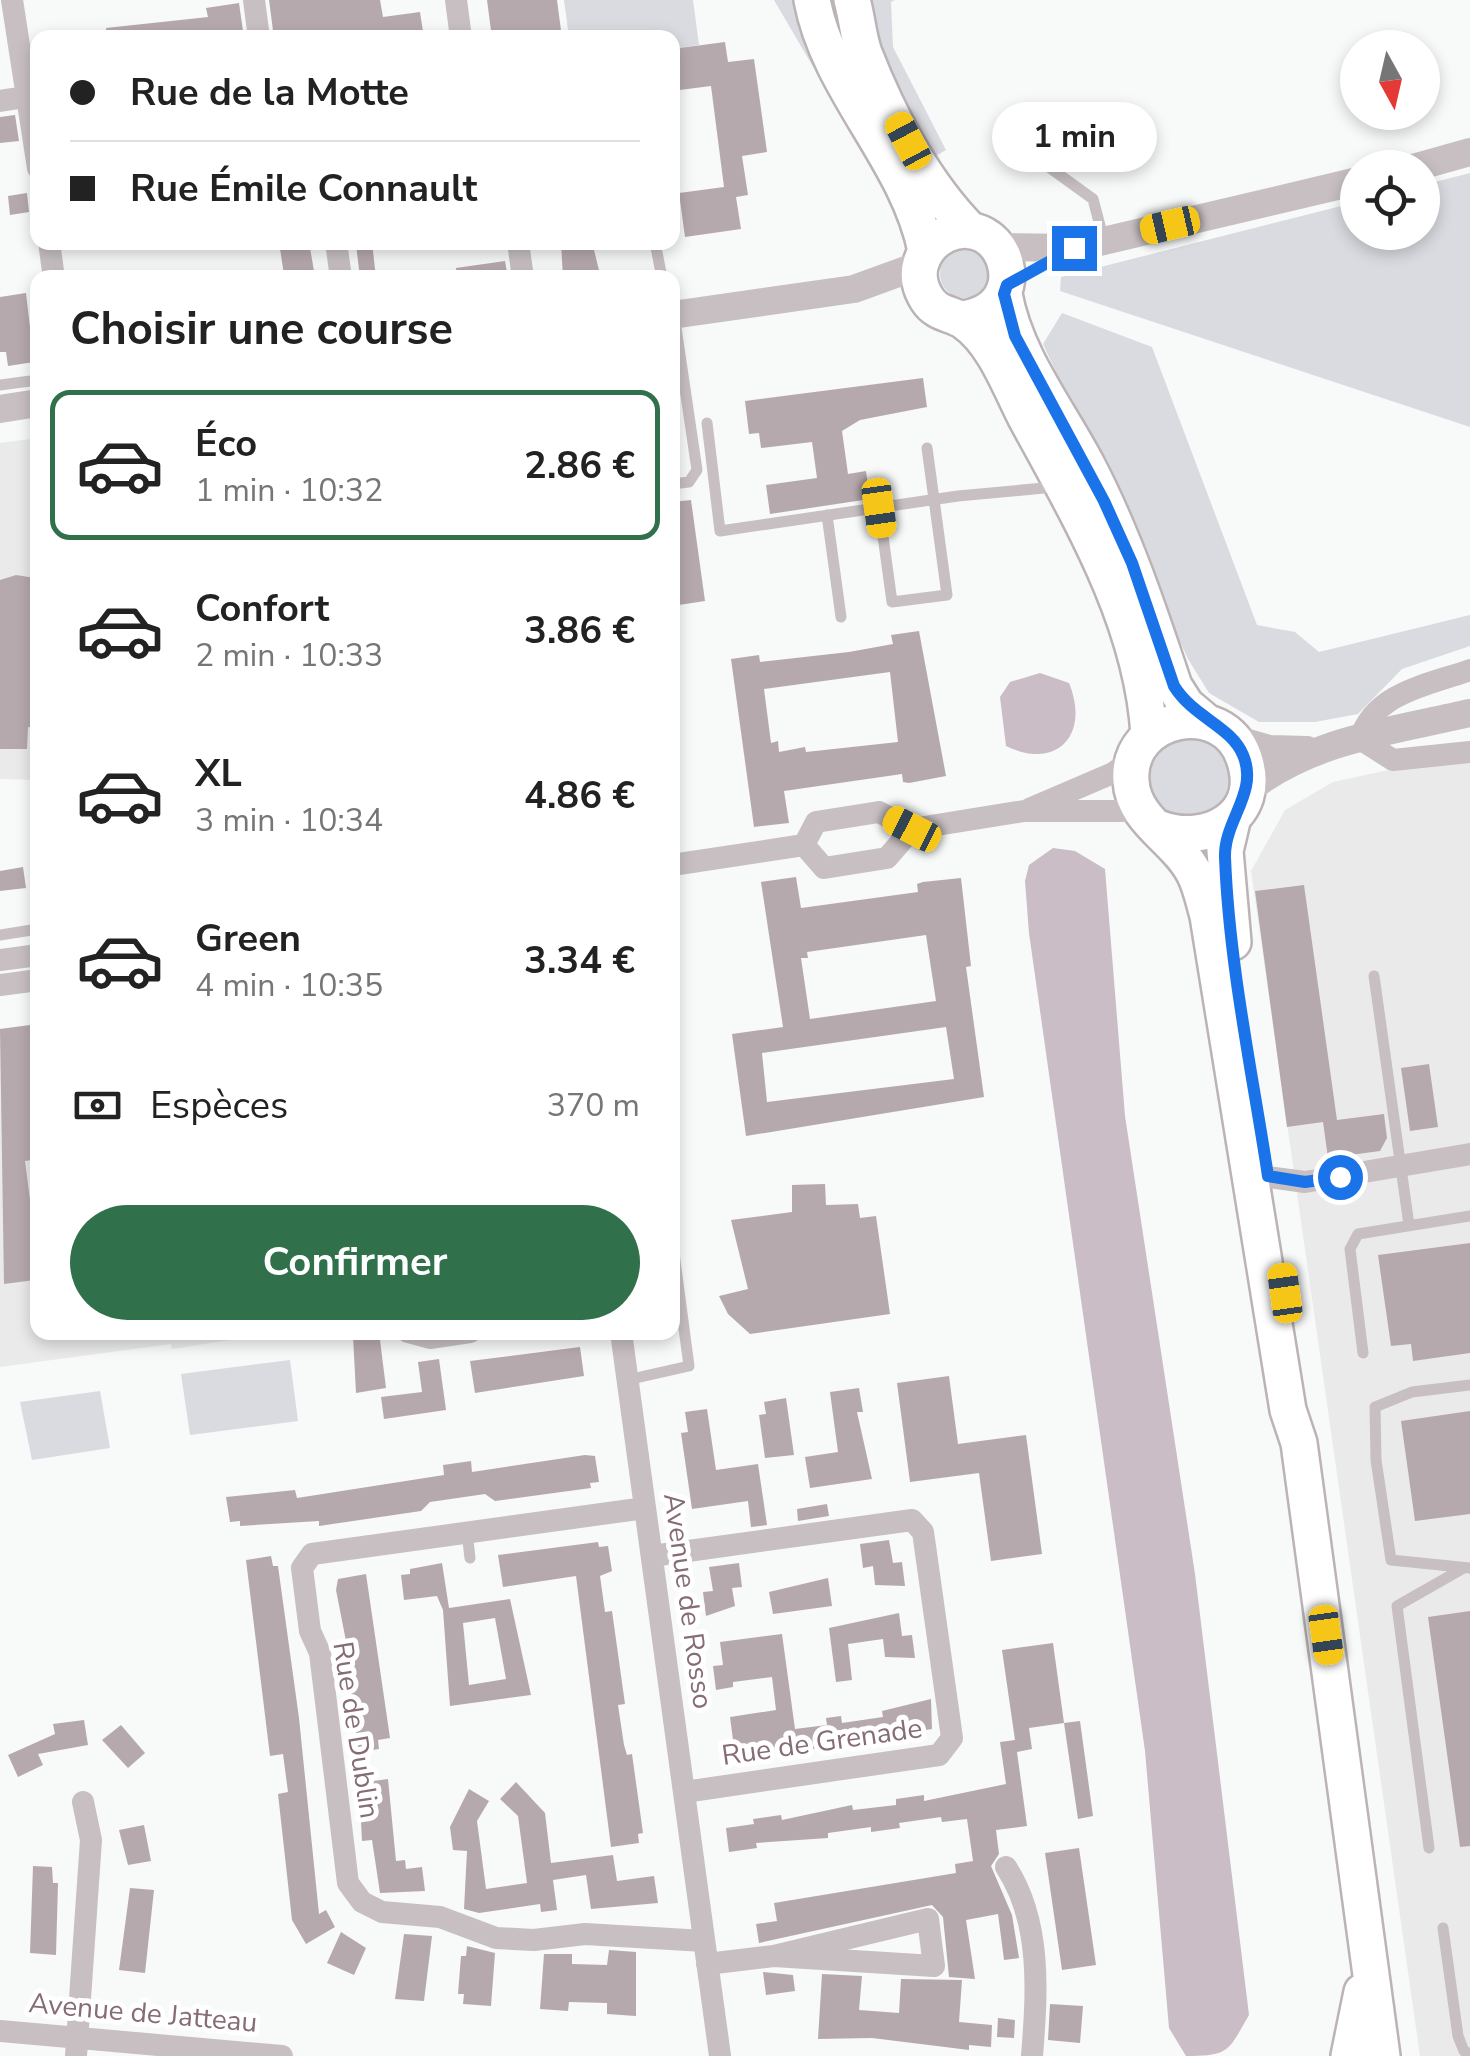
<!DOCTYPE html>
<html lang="fr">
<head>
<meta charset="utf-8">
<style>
  body { margin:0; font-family:"Nunito Sans",sans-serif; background:#f6f6f6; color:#222; height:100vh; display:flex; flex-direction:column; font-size:38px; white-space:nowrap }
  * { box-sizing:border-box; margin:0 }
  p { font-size:32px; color:#767676 }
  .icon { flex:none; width:55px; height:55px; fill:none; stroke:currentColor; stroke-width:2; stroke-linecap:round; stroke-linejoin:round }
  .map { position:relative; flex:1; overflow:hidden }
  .sheet { position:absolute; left:30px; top:270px; width:650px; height:1070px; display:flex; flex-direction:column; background:#fff; border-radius:20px; box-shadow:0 5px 15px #0003 }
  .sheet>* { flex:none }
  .hud { position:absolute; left:30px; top:30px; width:650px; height:220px; border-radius:20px; box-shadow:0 5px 15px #0003; display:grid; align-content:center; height:220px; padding:0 40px; background:#fff }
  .needle { width:65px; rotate:172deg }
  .buttons { position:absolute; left:1340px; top:30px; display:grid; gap:20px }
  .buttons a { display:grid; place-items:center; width:100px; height:100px; border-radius:50%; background:#fff; box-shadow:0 5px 15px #0003; font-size:50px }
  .end { position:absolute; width:45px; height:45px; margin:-22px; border:12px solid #1a73e8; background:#fff; box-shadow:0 0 0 5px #fff }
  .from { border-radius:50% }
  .bubble { position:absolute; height:70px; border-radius:35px; background:#fff; box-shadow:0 5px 15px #0003; font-size:32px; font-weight:700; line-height:70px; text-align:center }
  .car { position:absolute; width:30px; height:60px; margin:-30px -15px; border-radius:12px; box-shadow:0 0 8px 2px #0007; background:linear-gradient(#f5c518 24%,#345 0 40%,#f5c518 0 76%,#345 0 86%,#f5c518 0) }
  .hud b { display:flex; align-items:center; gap:35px; height:95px; font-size:38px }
  .hud b+b { border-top:2px solid #e0e0e0 }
  .hud i { width:25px; height:25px; background:#222 }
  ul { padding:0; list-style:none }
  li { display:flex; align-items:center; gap:30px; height:150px; margin:0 20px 15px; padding:0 20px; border:5px solid transparent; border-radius:20px }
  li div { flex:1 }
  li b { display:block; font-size:38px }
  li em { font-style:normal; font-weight:700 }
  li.current { border-color:#30714b }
  li>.icon { width:90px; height:90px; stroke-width:1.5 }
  h2 { padding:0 40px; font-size:45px; line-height:120px }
  .pay { display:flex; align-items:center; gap:25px; height:110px; padding:0 40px; font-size:38px }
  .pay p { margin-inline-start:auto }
  .primary-button { display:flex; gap:20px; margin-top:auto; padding:20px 40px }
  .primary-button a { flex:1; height:115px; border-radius:60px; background:#30714b; color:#fff; font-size:40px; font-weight:700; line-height:115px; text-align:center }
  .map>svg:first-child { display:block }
  .built { fill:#ebeaea }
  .green { fill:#d9dbe0 }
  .water { fill:#cabdc5 }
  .building { fill:#b6a9ae; fill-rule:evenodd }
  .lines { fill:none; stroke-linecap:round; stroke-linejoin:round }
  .primary-casing { stroke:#bbb3b6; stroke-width:40 }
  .service { stroke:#c7bfc2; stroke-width:11 }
  .minor { stroke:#c7bfc2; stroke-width:22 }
  .tertiary { stroke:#c7bfc2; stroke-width:28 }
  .primary { stroke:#fff; stroke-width:35 }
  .route { stroke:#1a73e8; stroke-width:12 }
  .labels { text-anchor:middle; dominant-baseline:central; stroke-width:10; stroke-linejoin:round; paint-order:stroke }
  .street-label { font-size:28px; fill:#856c75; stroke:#fff }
</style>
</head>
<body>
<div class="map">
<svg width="1470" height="2056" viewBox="0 0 1470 2056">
  <rect width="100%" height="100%" fill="#f8f9f9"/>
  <path class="built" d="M 37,438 L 37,780 L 0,779 L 0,443 Z
    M 1470,760 L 1470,2056 L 1420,2056 L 1251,871 L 1285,810 L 1333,782 L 1393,769 Z
    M 37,1024 L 38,1332 L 276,1333 L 172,1349 L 171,1344 L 0,1367 L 0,1029 Z"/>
  <path class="green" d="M 564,0 L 693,0 L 699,45 L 673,49 L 672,38 L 569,37 Z
    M 774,0 L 806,0 L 899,214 Z
    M 870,0 L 895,0 L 891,2 L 893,47 L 946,150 L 934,157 L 881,70 Z
    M 1470,173 L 1470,427 L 1060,291 L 1061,277 L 1357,202 L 1358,232 L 1422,232 L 1423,185 Z
    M940 274a24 24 0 1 1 48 0a24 24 0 1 1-48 0Z
    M 1062,313 L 1152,347 L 1257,625 L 1295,632 L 1319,652 L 1470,615 L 1470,646 L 1402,669 L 1358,714 L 1315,722 L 1259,722 L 1209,693 L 1188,659 L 1043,344 Z
    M 1179,738 C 1229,736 1241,776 1216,813 L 1174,822 L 1145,790 L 1151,757 Z
    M 290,1360 L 298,1421 L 190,1435 L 181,1374 Z
    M 100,1391 L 110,1448 L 32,1460 L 20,1402 Z"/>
  <path class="water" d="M 1040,673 L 1069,683 C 1090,734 1058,771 1006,746 L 1000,697 L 1010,682 Z
    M 1053,848 L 1075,851 L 1105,869 L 1125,1116 L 1195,1574 L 1249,2015 C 1228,2051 1230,2056 1186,2056 L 1169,2028 L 1145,1751 L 1029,933 L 1025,881 L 1029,865 Z"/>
  <path class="building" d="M 269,0 L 380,0 L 383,17 L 420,12 L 424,38 L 375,38 L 374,32 L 274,38 Z
    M 487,0 L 557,0 L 562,38 L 492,38 Z
    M 239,3 L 244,38 L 107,38 L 106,28 L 208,17 L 206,8 Z
    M 725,42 L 728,62 L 754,59 L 767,152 L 742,156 L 748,195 L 736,197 L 741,229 L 685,237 L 679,193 L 724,187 L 711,86 L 672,91 L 672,49 Z
    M 15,115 L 19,141 L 0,143 L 0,117 Z
    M 27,193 L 29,212 L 10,215 L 8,196 Z
    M 279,242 L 309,242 L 314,271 L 284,275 Z
    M 372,242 L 376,278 L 360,278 L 356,244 Z
    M 561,242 L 592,242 L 601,278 L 563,278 Z
    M 505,261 L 508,278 L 457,278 L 456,268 Z
    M 26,293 L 34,362 L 8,366 L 6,352 L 0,352 L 0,297 Z
    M 923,378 L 927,407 L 860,420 L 842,431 L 848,474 L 866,471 L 870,499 L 770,514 L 766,485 L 817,478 L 812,442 L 761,448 L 759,433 L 749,434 L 745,401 Z
    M 691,500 L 705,601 L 672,606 L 672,502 Z
    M 16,575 L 35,578 L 38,590 L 33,674 L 38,673 L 38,728 L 28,727 L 27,749 L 0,749 L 0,580 Z
    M 919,631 L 946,776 L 909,783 L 903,782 L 902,774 L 784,791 L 789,823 L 754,827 L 731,659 L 759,655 L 760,662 L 849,652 L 893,644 L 891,635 ZM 890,672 L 898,742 L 806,752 L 805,747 L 779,752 L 778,741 L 771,743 L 764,689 Z
    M 23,867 L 26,888 L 0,891 L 0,871 Z
    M 796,877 L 801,908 L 918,892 L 917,884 L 923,882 L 961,878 L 971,966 L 966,967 L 984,1097 L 746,1136 L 732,1034 L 783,1027 L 761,882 ZM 926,935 L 936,1001 L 810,1019 L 801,958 L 808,958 L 807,952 ZM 946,1027 L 954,1079 L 767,1102 L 762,1053 Z
    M 1304,885 L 1337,1120 L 1384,1114 L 1387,1138 L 1380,1151 L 1328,1158 L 1323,1122 L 1287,1127 L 1255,891 Z
    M 38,1024 L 38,1159 L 25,1161 L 30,1200 L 38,1199 L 38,1259 L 32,1260 L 35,1280 L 4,1284 L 0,1029 Z
    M 1429,1064 L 1438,1127 L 1410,1131 L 1401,1068 Z
    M 825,1184 L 826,1205 L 858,1204 L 860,1218 L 876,1216 L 890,1314 L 750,1334 L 728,1314 L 719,1296 L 748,1289 L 731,1220 L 792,1212 L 792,1185 Z
    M 1470,1243 L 1470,1353 L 1413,1361 L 1411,1344 L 1391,1346 L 1378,1255 Z
    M 379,1332 L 386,1388 L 356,1393 L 353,1336 Z
    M 580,1347 L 584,1376 L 475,1393 L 470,1361 Z
    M 439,1359 L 446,1410 L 384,1419 L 381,1397 L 422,1392 L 418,1362 Z
    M 949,1376 L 958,1444 L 1026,1435 L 1042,1554 L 991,1561 L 979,1473 L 910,1482 L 897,1383 Z
    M 859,1388 L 863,1412 L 857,1412 L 872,1479 L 810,1488 L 805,1457 L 838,1452 L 830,1392 Z
    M 786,1398 L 794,1455 L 765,1458 L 759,1415 L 766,1414 L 764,1402 Z
    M 707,1409 L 716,1470 L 758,1464 L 767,1525 L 751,1527 L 748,1501 L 692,1509 L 681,1433 L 688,1432 L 685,1412 Z
    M 1470,1411 L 1470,1514 L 1415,1521 L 1401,1421 Z
    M 585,1455 L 595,1456 L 599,1482 L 590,1483 L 591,1488 L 495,1501 L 485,1494 L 430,1502 L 421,1511 L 319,1526 L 319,1521 L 240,1526 L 240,1521 L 230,1522 L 226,1497 L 295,1490 L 297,1498 L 444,1475 L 443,1465 L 471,1461 L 472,1472 Z
    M 827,1504 L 829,1516 L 798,1521 L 797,1509 Z
    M 889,1540 L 893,1563 L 902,1562 L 905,1586 L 875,1585 L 873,1566 L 863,1568 L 860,1544 Z
    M 598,1542 L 599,1547 L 608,1546 L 612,1571 L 600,1576 L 605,1612 L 612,1611 L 625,1704 L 618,1705 L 624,1745 L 627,1755 L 632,1754 L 643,1833 L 638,1834 L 639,1843 L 611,1847 L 576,1576 L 503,1587 L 498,1555 Z
    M 271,1556 L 273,1566 L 278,1566 L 299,1718 L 319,1914 L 326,1910 L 335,1927 L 306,1944 L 292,1920 L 278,1794 L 288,1792 L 283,1754 L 270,1756 L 246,1560 Z
    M 442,1563 L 449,1608 L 510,1599 L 531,1695 L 450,1706 L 443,1610 L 437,1596 L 404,1600 L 401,1575 L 410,1574 L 410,1569 ZM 495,1618 L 506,1679 L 469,1685 L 463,1623 Z
    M 739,1563 L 742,1587 L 732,1588 L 735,1606 L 706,1616 L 703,1592 L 713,1591 L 709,1567 Z
    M 366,1574 L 390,1738 L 378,1740 L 379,1749 L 359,1752 L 349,1683 L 354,1682 L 336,1590 L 338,1579 Z
    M 828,1578 L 832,1606 L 773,1614 L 769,1592 Z
    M 1470,1611 L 1470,1846 L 1460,1847 L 1428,1617 Z
    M 899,1613 L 902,1636 L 912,1635 L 915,1658 L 885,1657 L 883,1639 L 848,1644 L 852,1680 L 836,1682 L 829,1628 Z
    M 782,1634 L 795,1729 L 827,1725 L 826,1718 L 841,1716 L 842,1723 L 883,1717 L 882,1711 L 931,1699 L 932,1729 L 880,1737 L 881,1741 L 743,1757 L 743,1762 L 727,1764 L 724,1741 L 733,1740 L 730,1717 L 776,1710 L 772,1677 L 733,1682 L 733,1687 L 716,1690 L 713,1666 L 723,1665 L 720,1642 Z
    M 1053,1643 L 1064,1723 L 1080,1721 L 1093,1816 L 1078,1819 L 1064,1723 L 1029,1728 L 1032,1749 L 1017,1752 L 1027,1826 L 996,1830 L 999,1854 L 991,1866 L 1012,1915 L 1019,1958 L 1004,1960 L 998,1914 L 966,1920 L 975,1979 L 949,1977 L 943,1917 L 932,1905 L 759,1943 L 756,1924 L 777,1921 L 774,1903 L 956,1873 L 955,1864 L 973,1861 L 967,1819 L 942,1822 L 941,1817 L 899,1823 L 900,1828 L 871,1832 L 871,1827 L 828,1833 L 828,1838 L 756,1843 L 757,1848 L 729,1852 L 726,1828 L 754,1824 L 753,1819 L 781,1815 L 782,1820 L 852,1805 L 853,1810 L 896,1805 L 896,1799 L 924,1795 L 924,1801 L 1006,1784 L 1000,1742 L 1015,1740 L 1002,1650 Z
    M 84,1720 L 88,1745 L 38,1754 L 43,1765 L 18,1777 L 8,1755 L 55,1734 L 53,1724 Z
    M 121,1725 L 145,1753 L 128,1768 L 102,1740 Z
    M 388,1779 L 396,1861 L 405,1860 L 406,1869 L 422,1867 L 425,1891 L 380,1893 L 372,1840 L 362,1841 L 359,1783 Z
    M 516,1782 L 545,1813 L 551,1863 L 613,1855 L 617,1881 L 654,1876 L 658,1903 L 591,1909 L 586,1875 L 553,1880 L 557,1910 L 541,1912 L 540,1904 L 479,1913 L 464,1909 L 467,1851 L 453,1850 L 450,1827 L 469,1789 L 489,1801 L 477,1821 L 486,1889 L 527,1883 L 518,1816 L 500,1799 Z
    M 144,1825 L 151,1861 L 128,1865 L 119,1830 Z
    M 1079,1848 L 1096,1965 L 1062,1970 L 1045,1853 Z
    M 33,1866 L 52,1867 L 53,1883 L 58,1883 L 56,1955 L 30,1953 Z
    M 130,1888 L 154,1890 L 145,1973 L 119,1970 Z
    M 341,1932 L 366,1948 L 354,1975 L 327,1963 Z
    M 404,1934 L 432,1936 L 424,2001 L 395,1999 Z
    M 467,1946 L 495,1953 L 491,2006 L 463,2004 L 464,1994 L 458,1994 L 461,1956 L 466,1956 Z
    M 609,1950 L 636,1952 L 636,2016 L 607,2014 L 607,2003 L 569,2002 L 568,2011 L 540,2009 L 544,1954 L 572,1954 L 572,1964 L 607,1965 Z
    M 763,1972 L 793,1975 L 795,1991 L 766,1995 Z
    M 822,1974 L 862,1976 L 859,2010 L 899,2013 L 901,1979 L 962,1980 L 959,2022 L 992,2025 L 991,2047 L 969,2045 L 969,2050 L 872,2038 L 818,2039 Z
    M 1050,2004 L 1083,2006 L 1080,2043 L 1048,2040 Z
    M 998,2018 L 1015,2020 L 1014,2038 L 997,2037 Z"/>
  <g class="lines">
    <defs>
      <path id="primary" d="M 812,0 C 829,91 908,160 926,251
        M 852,0 C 857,17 858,36 864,53 C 888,115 924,184 971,231
        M 1004,294 C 1015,356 1058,410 1087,465 C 1124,536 1149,611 1174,686 L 1186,705 L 1205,721
        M 961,319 C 1040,310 1005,207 945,235 C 933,241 925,250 921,263 C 917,275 920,288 927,299 C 937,315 952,313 965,322 C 994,342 1010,387 1026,418 C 1079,516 1142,620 1149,735
        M 1158,828 C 1207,847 1264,816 1244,758 C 1223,696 1126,716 1131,781 C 1133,821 1177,839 1194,873 C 1201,886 1204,902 1208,916 L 1288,1410 L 1299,1443 L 1382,2056
        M 1233,942 L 1225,851 L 1233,817
        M 1349,2056 L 1362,1992"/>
    </defs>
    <use href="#primary" class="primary-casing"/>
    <path class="service" d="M 1028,152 L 1093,199 L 1104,241
      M 655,242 L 662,278
      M 0,385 L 38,380
      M 707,423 L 720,531 L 958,496 L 1044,488 L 1057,483
      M 672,484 L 689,482 L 697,470 L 674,314
      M 879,507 L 892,602 L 947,595 L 927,448
      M 827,515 L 841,617
      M 0,935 L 38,929
      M 1374,976 L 1409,1225
      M 1363,1353 L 1350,1249 L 1358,1234 L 1470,1216
      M 627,1380 L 689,1366 L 672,1238
      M 1470,1385 L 1412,1392 L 1375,1407 L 1376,1460 L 1391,1560 L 1470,1568
      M 467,1532 L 470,1558
      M 1429,1848 L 1397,1606 L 1462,1569
      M 1443,1928 L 1458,2036 L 1464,2051 L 1470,2054"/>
    <path class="minor" d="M 12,0 L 38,168
      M 254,0 L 259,38
      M 456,0 L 461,38
      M 0,101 L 38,95
      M 49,242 L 54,278
      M 336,242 L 341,278
      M 518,242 L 523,278
      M 1470,670 C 1428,685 1375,692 1360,739 L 1393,760 L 1470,752
      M 1029,809 L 1113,773 L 1133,759
      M 804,845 L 816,822 L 879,812 L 912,829 L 1024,811 L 1140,811
      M 804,845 L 824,868 L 887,858 L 912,829
      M 672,865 L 804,845
      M 0,960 L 38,955
      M 0,985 L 38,980
      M 1268,1177 L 1305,1182 L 1470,1154
      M 408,1332 L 430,1338 L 470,1332
      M 621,1332 L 720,2056
      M 645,1508 L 312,1554 L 302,1568 L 310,1631 L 320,1653 L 348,1883 L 362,1902 L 382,1912 L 440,1917 L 496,1938 L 534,1940 L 585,1934 L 704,1941
      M 652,1556 L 912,1520 L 923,1532 L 952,1738 L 939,1755 L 684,1792
      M 1006,1867 C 1042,1922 1037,1993 1032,2056
      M 707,1964 L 774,1956 L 928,1919 L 934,1966 L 774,1956
      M 0,2031 L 282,2056
      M 76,2056 L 91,1840 L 83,1802"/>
    <path class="tertiary" d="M 1413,168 L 1470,152
      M 998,247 L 1074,248 L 1358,181
      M 672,315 L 854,289 L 920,265
      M 0,409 L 38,403
      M 1234,739 L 1269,749 L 1307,750
      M 1246,792 C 1308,740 1393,731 1470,713"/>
    <use href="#primary" class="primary"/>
  </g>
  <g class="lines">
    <path class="route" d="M 1074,248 L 1007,285 L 1004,294 L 1015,336 L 1104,501 L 1132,563 L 1174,686 C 1194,718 1231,726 1243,755 C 1259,792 1224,820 1225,857 C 1229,964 1252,1071 1268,1176 L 1305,1182 L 1340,1177"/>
  </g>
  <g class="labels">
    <g class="street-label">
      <text transform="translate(688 1601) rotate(82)">Avenue de Rosso</text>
      <text transform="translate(356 1730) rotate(81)">Rue de Dublin</text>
      <text transform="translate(822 1742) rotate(-8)">Rue de Grenade</text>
      <text transform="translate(143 2013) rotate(5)">Avenue de Jatteau</text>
    </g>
  </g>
</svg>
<div class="buttons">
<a><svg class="needle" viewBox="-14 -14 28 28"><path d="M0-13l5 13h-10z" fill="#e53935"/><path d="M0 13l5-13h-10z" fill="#767676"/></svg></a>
<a><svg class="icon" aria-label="locate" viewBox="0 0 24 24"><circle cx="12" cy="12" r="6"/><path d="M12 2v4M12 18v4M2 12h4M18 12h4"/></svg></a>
</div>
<i class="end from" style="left:1340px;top:1177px"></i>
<i class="end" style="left:1074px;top:248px"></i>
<div class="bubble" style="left:992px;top:102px;width:165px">1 min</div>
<i class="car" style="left:908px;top:141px;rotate:332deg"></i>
<i class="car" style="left:1170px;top:225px;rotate:257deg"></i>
<i class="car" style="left:879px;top:508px;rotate:172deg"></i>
<i class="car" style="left:912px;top:829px;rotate:297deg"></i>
<i class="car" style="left:1285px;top:1293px;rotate:352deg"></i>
<i class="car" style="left:1326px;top:1635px;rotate:172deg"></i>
<div class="hud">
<b><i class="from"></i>Rue de la Motte</b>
<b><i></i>Rue Émile Connault</b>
</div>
<section class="sheet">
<h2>Choisir une course</h2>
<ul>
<li class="current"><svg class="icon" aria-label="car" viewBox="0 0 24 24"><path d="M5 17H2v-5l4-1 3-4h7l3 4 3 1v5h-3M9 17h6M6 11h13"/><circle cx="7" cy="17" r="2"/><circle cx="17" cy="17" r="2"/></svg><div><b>Éco</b><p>1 min · 10:32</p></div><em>2.86 €</em></li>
<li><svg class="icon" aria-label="car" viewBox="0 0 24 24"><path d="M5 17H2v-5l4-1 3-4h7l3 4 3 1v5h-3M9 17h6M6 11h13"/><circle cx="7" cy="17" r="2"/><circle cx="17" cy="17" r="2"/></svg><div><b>Confort</b><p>2 min · 10:33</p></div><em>3.86 €</em></li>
<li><svg class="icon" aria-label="car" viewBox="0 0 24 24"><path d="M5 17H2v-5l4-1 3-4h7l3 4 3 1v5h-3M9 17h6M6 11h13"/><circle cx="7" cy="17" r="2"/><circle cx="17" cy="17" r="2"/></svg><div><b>XL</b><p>3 min · 10:34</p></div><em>4.86 €</em></li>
<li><svg class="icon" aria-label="car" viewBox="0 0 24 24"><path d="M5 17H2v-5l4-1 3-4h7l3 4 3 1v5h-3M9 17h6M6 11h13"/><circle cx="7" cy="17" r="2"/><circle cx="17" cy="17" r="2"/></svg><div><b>Green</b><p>4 min · 10:35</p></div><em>3.34 €</em></li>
</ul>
<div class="pay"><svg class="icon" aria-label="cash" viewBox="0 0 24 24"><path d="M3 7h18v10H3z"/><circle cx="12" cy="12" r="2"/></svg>Espèces<p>370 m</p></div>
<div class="primary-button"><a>Confirmer</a></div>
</section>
</div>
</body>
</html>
